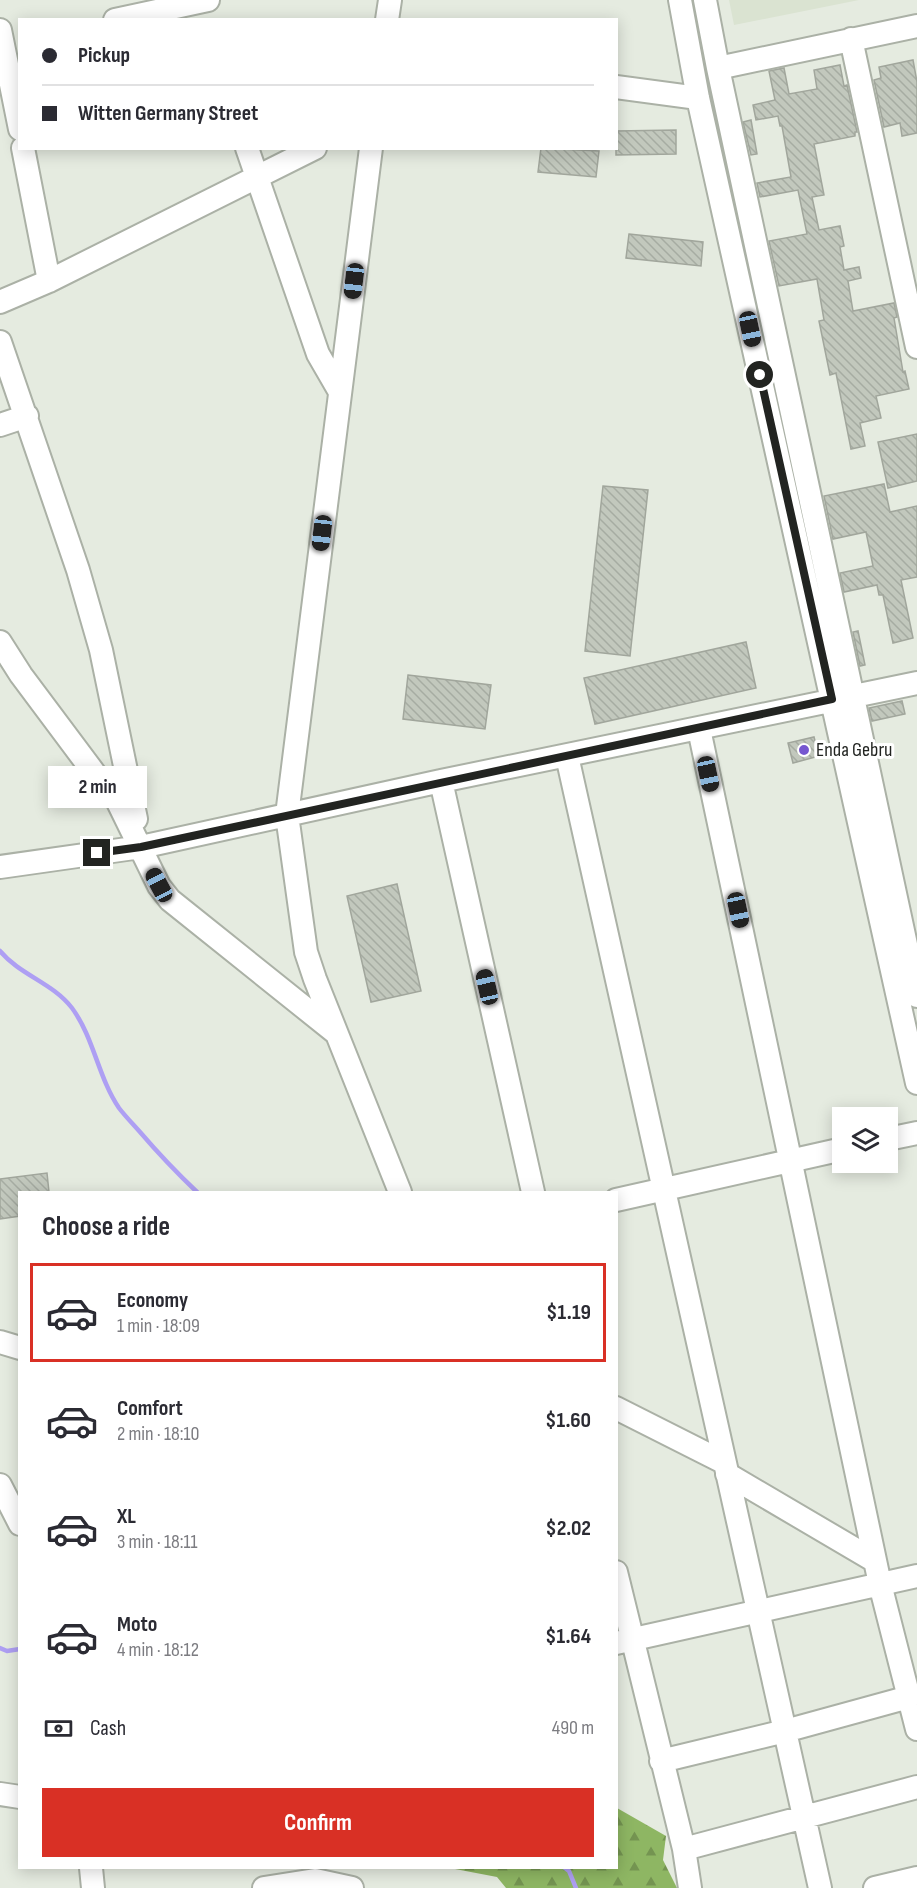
<!DOCTYPE html>
<html lang="en">
<head>
<meta charset="utf-8">
<style>
  body { margin:0; font-family:"Sofia Sans Condensed",sans-serif; background:#f2f2f3; color:#2b2b33; height:100vh; display:flex; flex-direction:column; font-size:22px; white-space:nowrap }
  * { box-sizing:border-box; margin:0 }
  p { font-size:20px; color:#7c7c81 }
  .icon { flex:none; width:33px; height:33px; fill:none; stroke:currentColor; stroke-width:2; stroke-linecap:round; stroke-linejoin:round }
  .map { position:relative; flex:1; overflow:hidden }
  .sheet { position:absolute; left:18px; top:1191px; width:600px; height:678px; display:flex; flex-direction:column; background:#fff; border-radius:0px; box-shadow:0 3px 15px #0003 }
  .sheet>* { flex:none }
  .hud { position:absolute; left:18px; top:18px; width:600px; height:132px; border-radius:0px; box-shadow:0 3px 15px #0003; display:grid; align-content:center; height:132px; padding:0 24px; background:#fff }
  .tools { position:absolute; left:832px; top:1107px; display:grid; gap:12px }
  .tools a { display:grid; place-items:center; width:66px; height:66px; border-radius:0px; background:#fff; box-shadow:0 3px 15px #0003; font-size:30px }
  .end { position:absolute; width:27px; height:27px; margin:-14px; border:8px solid #222421; background:#fff; box-shadow:0 0 0 3px #fff }
  .from { border-radius:50% }
  .bubble { position:absolute; height:42px; border-radius:0px; background:#fff; box-shadow:0 3px 15px #0003; font-size:20px; font-weight:700; line-height:42px; text-align:center }
  .car { position:absolute; width:18px; height:36px; margin:-18px -9px; border-radius:8px; box-shadow:0 0 4px 2px #0007; background:linear-gradient(#222 24%,#8ab4d8 0 40%,#222 0 76%,#8ab4d8 0 86%,#222 0) }
  .hud b { display:flex; align-items:center; gap:21px; height:57px; font-size:22px }
  .hud b+b { border-top:2px solid #e1e1e2 }
  .hud i { width:15px; height:15px; background:#2b2b33 }
  ul { padding:0; list-style:none }
  li { display:flex; align-items:center; gap:18px; height:99px; margin:0 12px 9px; padding:0 12px; border:3px solid transparent; border-radius:0px }
  li div { flex:1 }
  li b { display:block; font-size:22px }
  li em { font-style:normal; font-weight:700 }
  li.selected { border-color:#d93025 }
  li>.icon { width:54px; height:54px; stroke-width:1.5 }
  h2 { padding:0 24px; font-size:27px; line-height:72px }
  .pay { display:flex; align-items:center; gap:15px; height:66px; padding:0 24px; font-size:22px }
  .pay p { margin-inline-start:auto }
  .cta { display:flex; gap:12px; margin-top:auto; padding:12px 24px }
  .cta a { flex:1; height:69px; border-radius:0px; background:#d93025; color:#fff; font-size:24px; font-weight:700; line-height:69px; text-align:center }
  .map>svg:first-child { display:block }
  .built { fill:#dae3d1 }
  .forest { fill:url(#forest-firs) }
  .lines { fill:none; stroke-linecap:round; stroke-linejoin:round }
  .stream { stroke:#ae9ff3; stroke-width:4.5 }
  .building { fill:url(#building-back-hatch); stroke:#a1a69c; stroke-width:1.5 }
  .minor-casing { stroke:#abb1a6; stroke-width:26 }
  .minor { stroke:#fff; stroke-width:22 }
  .route { stroke:#222421; stroke-width:8 }
  .poi-dot { fill:#7657d0; stroke:#fff; stroke-width:2 }
  .labels { text-anchor:middle; dominant-baseline:central; stroke-width:6; stroke-linejoin:round; paint-order:stroke }
  .poi-label { font-size:20px; fill:#222421; stroke:#fff; text-anchor:start }
</style>
</head>
<body>
<div class="map">
<svg width="917" height="1888" viewBox="0 0 917 1888">
  <defs>
    <pattern id="forest-firs" width="22" height="20" patternUnits="userSpaceOnUse" patternTransform="scale(1.5)"><rect width="22" height="20" fill="#8eb663"/><path d="M5 1l3.5 6h-7zM16 11l3.5 6h-7z" fill="#749451"/></pattern>
    <pattern id="building-back-hatch" width="6" height="6" patternUnits="userSpaceOnUse" patternTransform="scale(1.5)"><rect width="6" height="6" fill="#c2c8bd"/><path d="M-1 5l2 2M0 0l6 6M5-1l2 2" fill="none" stroke="#a6aca2"/></pattern>
  </defs>
  <rect width="100%" height="100%" fill="#e5ebe0"/>
  <path class="built" d="M 729,0 L 859,0 L 734,25 Z"/>
  <path class="forest" d="M 617,1808 L 666,1836 L 663,1860 L 677,1888 L 506,1888 L 497,1877 L 455,1869 L 616,1868 Z"/>
  <g class="lines">
    <path class="stream" d="M 0,951 C 20,975 53,983 72,1008 C 94,1038 98,1077 119,1108 C 125,1116 133,1124 140,1132 C 158,1153 177,1173 197,1192
      M 0,1648 L 7,1651 L 20,1649
      M 565,1868 L 569,1871 L 576,1888"/>
  </g>
  <path class="building" d="M 913,60 L 917,82 L 917,133 L 902,136 L 900,123 L 884,127 L 874,80 L 881,78 L 879,67 Z
    M 840,65 L 844,86 L 847,85 L 857,132 L 855,132 L 855,136 L 814,144 L 824,195 L 812,197 L 819,230 L 840,226 L 844,246 L 840,247 L 844,270 L 859,267 L 861,278 L 848,281 L 853,311 L 894,303 L 897,317 L 894,318 L 903,372 L 905,371 L 909,389 L 876,396 L 881,418 L 860,423 L 865,446 L 851,449 L 836,373 L 830,375 L 819,321 L 824,320 L 817,279 L 779,286 L 769,241 L 807,234 L 798,190 L 760,197 L 757,183 L 791,177 L 782,126 L 780,126 L 778,116 L 756,120 L 753,105 L 775,100 L 769,71 L 784,68 L 789,94 L 817,89 L 814,70 Z
    M 751,120 L 757,154 L 751,155 L 743,122 Z
    M 676,130 L 676,154 L 616,155 L 616,131 Z
    M 541,148 L 599,151 L 596,177 L 538,172 Z
    M 629,234 L 703,242 L 701,266 L 626,258 Z
    M 917,434 L 917,481 L 888,488 L 878,442 Z
    M 884,484 L 890,512 L 917,506 L 917,577 L 901,580 L 913,638 L 893,643 L 883,595 L 879,595 L 877,585 L 844,592 L 840,573 L 873,566 L 866,532 L 833,539 L 824,496 Z
    M 603,486 L 648,490 L 630,656 L 585,651 Z
    M 858,631 L 865,665 L 860,666 L 853,632 Z
    M 746,642 L 756,688 L 595,724 L 584,678 Z
    M 408,675 L 491,685 L 485,729 L 403,719 Z
    M 902,701 L 905,714 L 872,721 L 869,708 Z
    M 814,737 L 819,756 L 793,763 L 788,743 Z
    M 397,884 L 421,991 L 371,1002 L 347,896 Z
    M 47,1173 L 49,1192 L 20,1192 L 20,1216 L 0,1219 L 0,1179 Z"/>
  <g class="lines">
    <defs>
      <path id="minor" d="M 680,0 L 698,98 L 917,1083
        M 705,0 L 718,68 L 917,996
        M 115,20 L 208,0
        M 387,20 L 390,0
        M 0,30 L 20,129
        M 851,39 L 917,347
        M 718,68 L 917,26
        M 616,87 L 698,98
        M 23,148 L 49,281
        M 247,148 L 318,354 L 340,392
        M 371,148 L 287,815 L 306,952 L 315,979 L 400,1192
        M 0,302 L 49,281 L 315,148
        M 0,342 L 78,570 L 101,650 L 136,819
        M 0,425 L 27,416
        M 0,642 L 21,675 L 95,774 L 115,796 L 159,886 L 170,900 L 336,1033
        M 699,729 L 880,1584 L 917,1729
        M 567,756 L 820,1888
        M 441,781 L 533,1192
        M 0,867 L 141,847 L 441,781 L 917,683
        M 888,1139 L 917,1133
        M 616,1200 L 843,1149
        M 0,1342 L 20,1348
        M 616,1408 L 725,1463
        M 727,1474 L 875,1561
        M 0,1485 L 20,1524
        M 616,1572 L 684,1849 L 690,1888
        M 616,1643 L 917,1576
        M 661,1761 L 785,1731 L 909,1697
        M 0,1794 L 20,1797
        M 684,1849 L 917,1787
        M 91,1868 L 93,1888
        M 264,1888 L 315,1880 L 352,1888
        M 875,1888 L 917,1878"/>
    </defs>
    <use href="#minor" class="minor-casing"/>
    <use href="#minor" class="minor"/>
  </g>
  <g class="lines">
    <path class="route" d="M 97,853 L 141,847 L 832,699 L 760,375"/>
  </g>
  <circle class="poi-dot" cx="804" cy="750" r="6"/>
  <g class="labels">
    <g class="poi-label">
      <text x="816" y="750">Enda Gebru</text>
    </g>
  </g>
</svg>
<div class="tools">
<a><svg class="icon" aria-label="layers" viewBox="0 0 24 24"><path d="M12 4l9 5-9 5-9-5zM3 14l9 5 9-5"/></svg></a>
</div>
<i class="end from" style="left:760px;top:375px"></i>
<i class="end" style="left:97px;top:853px"></i>
<div class="bubble" style="left:48px;top:766px;width:99px">2 min</div>
<i class="car" style="left:354px;top:281px;rotate:187deg"></i>
<i class="car" style="left:750px;top:329px;rotate:168deg"></i>
<i class="car" style="left:322px;top:533px;rotate:187deg"></i>
<i class="car" style="left:708px;top:774px;rotate:168deg"></i>
<i class="car" style="left:159px;top:885px;rotate:332deg"></i>
<i class="car" style="left:738px;top:910px;rotate:168deg"></i>
<i class="car" style="left:487px;top:987px;rotate:347deg"></i>
<div class="hud">
<b><i class="from"></i>Pickup</b>
<b><i></i>Witten Germany Street</b>
</div>
<section class="sheet">
<h2>Choose a ride</h2>
<ul>
<li class="selected"><svg class="icon" aria-label="car" viewBox="0 0 24 24"><path d="M5 17H2v-5l4-1 3-4h7l3 4 3 1v5h-3M9 17h6M6 11h13"/><circle cx="7" cy="17" r="2"/><circle cx="17" cy="17" r="2"/></svg><div><b>Economy</b><p>1 min · 18:09</p></div><em>$1.19</em></li>
<li><svg class="icon" aria-label="car" viewBox="0 0 24 24"><path d="M5 17H2v-5l4-1 3-4h7l3 4 3 1v5h-3M9 17h6M6 11h13"/><circle cx="7" cy="17" r="2"/><circle cx="17" cy="17" r="2"/></svg><div><b>Comfort</b><p>2 min · 18:10</p></div><em>$1.60</em></li>
<li><svg class="icon" aria-label="car" viewBox="0 0 24 24"><path d="M5 17H2v-5l4-1 3-4h7l3 4 3 1v5h-3M9 17h6M6 11h13"/><circle cx="7" cy="17" r="2"/><circle cx="17" cy="17" r="2"/></svg><div><b>XL</b><p>3 min · 18:11</p></div><em>$2.02</em></li>
<li><svg class="icon" aria-label="car" viewBox="0 0 24 24"><path d="M5 17H2v-5l4-1 3-4h7l3 4 3 1v5h-3M9 17h6M6 11h13"/><circle cx="7" cy="17" r="2"/><circle cx="17" cy="17" r="2"/></svg><div><b>Moto</b><p>4 min · 18:12</p></div><em>$1.64</em></li>
</ul>
<div class="pay"><svg class="icon" aria-label="cash" viewBox="0 0 24 24"><path d="M3 7h18v10H3z"/><circle cx="12" cy="12" r="2"/></svg>Cash<p>490 m</p></div>
<div class="cta"><a>Confirm</a></div>
</section>
</div>
</body>
</html>
